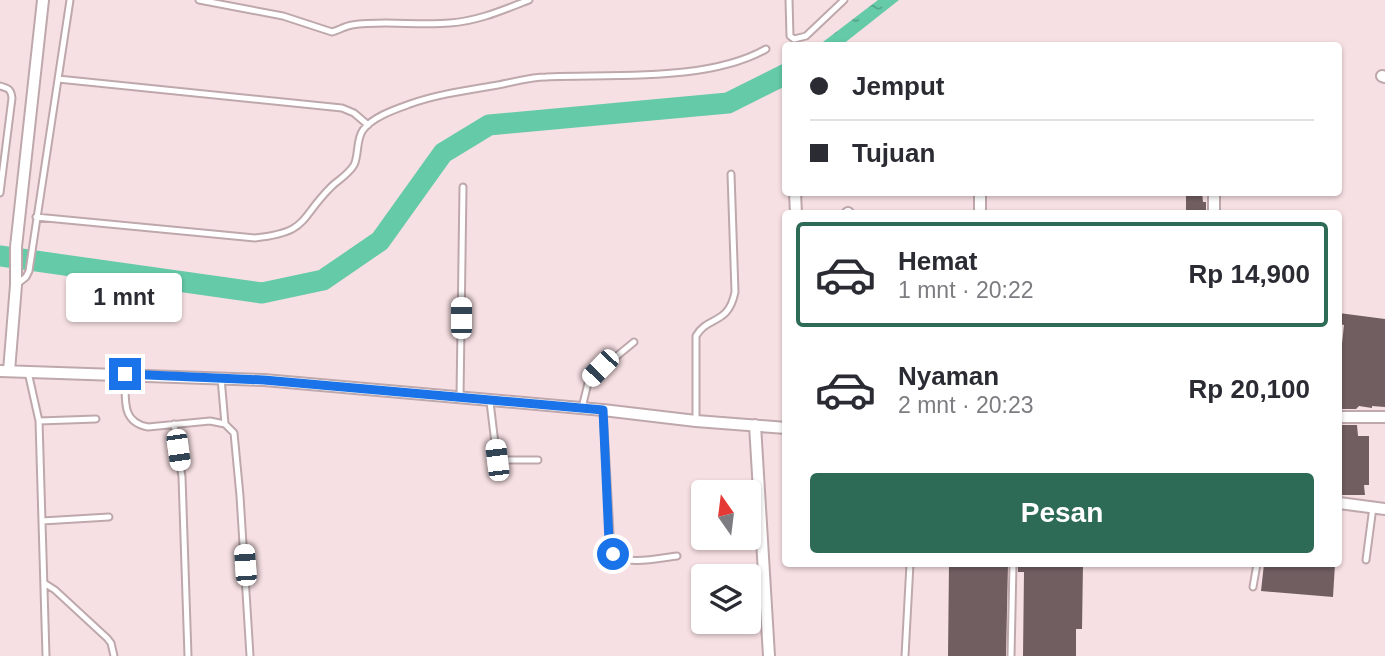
<!DOCTYPE html>
<html lang="id">
<head>
<meta charset="utf-8">
<style>
  body { margin:0; font-family:Helvetica,sans-serif; background:#f7f7f7; color:#2b2b33; height:100vh; display:flex; flex-direction:column; font-size:26px; white-space:nowrap }
  * { box-sizing:border-box; margin:0 }
  p { font-size:23px; color:#7c7c81 }
  .icon { flex:none; width:38px; height:38px; fill:none; stroke:currentColor; stroke-width:2; stroke-linecap:round; stroke-linejoin:round }
  .map { position:relative; flex:1; overflow:hidden }
  .side { position:absolute; left:782px; top:210px; width:560px; height:357px; display:flex; flex-direction:column; background:#fff; border-radius:7px; box-shadow:0 2px 5px #0004 }
  .side>* { flex:none }
  .hud { position:absolute; left:782px; top:42px; width:560px; height:154px; border-radius:7px; box-shadow:0 2px 5px #0004; display:grid; align-content:center; height:154px; padding:0 28px; background:#fff }
  .needle { width:46px; rotate:346deg }
  .controls { position:absolute; left:691px; top:480px; display:grid; gap:14px }
  .controls a { display:grid; place-items:center; width:70px; height:70px; border-radius:7px; background:#fff; box-shadow:0 2px 5px #0004; font-size:35px }
  .end { position:absolute; width:32px; height:32px; margin:-16px; border:9px solid #1a73e8; background:#fff; box-shadow:0 0 0 4px #fff }
  .from { border-radius:50% }
  .bubble { position:absolute; height:49px; border-radius:7px; background:#fff; box-shadow:0 2px 5px #0004; font-size:23px; font-weight:800; line-height:49px; text-align:center }
  .car { position:absolute; width:21px; height:42px; margin:-21px -10px; border-radius:9px; box-shadow:0 0 5px 2px #0007; background:linear-gradient(#fff 24%,#345 0 40%,#fff 0 76%,#345 0 86%,#fff 0) }
  .hud b { display:flex; align-items:center; gap:24px; height:66px; font-size:26px }
  .hud b+b { border-top:2px solid #e1e1e2 }
  .hud i { width:18px; height:18px; background:#2b2b33 }
  ul { padding:12px 0 0; list-style:none }
  li { display:flex; align-items:center; gap:21px; height:105px; margin:0 14px 10px; padding:0 14px; border:4px solid transparent; border-radius:7px }
  li div { flex:1 }
  li b { display:block; font-size:26px }
  li em { font-style:normal; font-weight:800 }
  li.selected { border-color:#2d6b56 }
  li>.icon { width:63px; height:63px; stroke-width:1.5 }
  .button { display:flex; gap:14px; margin-top:auto; padding:14px 28px }
  .button a { flex:1; height:80px; border-radius:7px; background:#2d6b56; color:#fff; font-size:28px; font-weight:800; line-height:80px; text-align:center }
  .map>svg:first-child { display:block }
  .water { fill:url(#water-ripples) }
  .lines { fill:none; stroke-linecap:round; stroke-linejoin:round }
  .river { stroke:#65caa8; stroke-width:21 }
  .building { fill:#715e61 }
  .lane-casing { stroke:#bea8ac; stroke-width:9 }
  .street-casing { stroke:#bea8ac; stroke-width:14 }
  .lane { stroke:#fff; stroke-width:5 }
  .street { stroke:#fff; stroke-width:10 }
  .route { stroke:#1a73e8; stroke-width:9 }
</style>
</head>
<body>
<div class="map">
<svg width="1385" height="656" viewBox="0 0 1385 656">
  <defs>
    <pattern id="water-ripples" width="26" height="14" patternUnits="userSpaceOnUse" patternTransform="scale(1.75)"><rect width="26" height="14" fill="#65caa8"/><path d="M2 4q2-2 4 0t4 0M15 11q2-2 4 0t4 0" fill="none" stroke="#54a489"/></pattern>
  </defs>
  <rect width="100%" height="100%" fill="#f7e0e3"/>
  <path class="water" d="M 878,0 L 899,0 L 842,45 L 819,45 Z"/>
  <g class="lines">
    <path class="river" d="M 0,256 L 262,293 L 323,280 L 380,241 L 443,153 L 489,125 L 728,103 L 786,74"/>
  </g>
  <path class="building" d="M 1186,192 L 1202,192 L 1203,202 L 1206,202 L 1206,214 L 1186,214 Z
    M 1339,313 L 1385,319 L 1385,407 L 1372,406 L 1372,408 L 1359,406 L 1356,409 L 1339,409 L 1339,353 L 1341,353 L 1344,325 L 1339,324 Z
    M 1339,425 L 1357,425 L 1358,436 L 1369,436 L 1369,485 L 1364,485 L 1365,495 L 1339,495 Z
    M 949,564 L 1008,564 L 1006,656 L 948,656 Z
    M 1018,564 L 1083,564 L 1082,629 L 1076,629 L 1076,656 L 1023,656 L 1024,572 L 1018,572 Z
    M 1264,564 L 1335,564 L 1333,597 L 1261,591 Z"/>
  <g class="lines">
    <defs>
      <path id="lane" d="M 199,0 L 283,16 L 332,32 C 339,30 345,26 352,25 C 384,20 418,26 450,23 C 478,21 503,10 529,0
        M 789,0 L 790,36 L 794,39 L 806,36 L 844,0
        M 58,79 L 342,108 L 354,113 L 368,125
        M 0,86 C 8,88 11,89 12,98 L 0,193
        M 36,217 L 255,238 C 309,232 298,220 331,187 C 338,180 348,175 354,165 C 359,155 356,139 363,130 C 372,117 396,109 410,104 C 438,94 469,90 498,85 C 514,82 530,77 546,77 C 612,74 708,82 766,49
        M 16,285 L 26,277 L 29,271 L 70,0
        M 28,372 L 39,421 L 46,656
        M 125,374 C 126,398 120,422 148,427 L 210,421 L 225,424 L 234,433 L 240,496 L 250,656
        M 221,378 L 225,424
        M 460,397 L 463,187
        M 490,402 L 497,460 L 538,460
        M 582,408 L 589,379 L 634,342
        M 603,410 L 611,550 C 622,568 659,558 677,556
        M 39,421 L 96,419
        M 696,421 L 696,336 C 708,315 728,326 735,292 L 731,174
        M 174,424 L 182,477 L 188,656
        M 42,521 L 109,517
        M 1366,560 L 1373,507
        M 44,583 L 55,590 L 107,638 L 111,643 L 114,656
        M 1253,587 L 1257,564
        M 905,656 L 910,564
        M 1011,656 L 1013,564"/>
      <path id="street" d="M 1382,76 L 1385,77
        M 795,192 L 796,214
        M 1214,192 L 1214,214
        M 847,214 L 848,213
        M 980,214 L 980,192
        M 0,371 L 264,380 L 603,410 L 696,421 L 786,428
        M 9,371 L 16,285 L 16,247 L 43,0
        M 1339,417 L 1385,417
        M 755,425 L 769,656
        M 1339,503 L 1385,509"/>
    </defs>
    <use href="#lane" class="lane-casing"/>
    <use href="#street" class="street-casing"/>
    <use href="#lane" class="lane"/>
    <use href="#street" class="street"/>
  </g>
  <g class="lines">
    <path class="route" d="M 125,374 L 264,380 L 603,410 L 609,541 L 613,554"/>
  </g>
</svg>
<div class="controls">
<a><svg class="needle" viewBox="-14 -14 28 28"><path d="M0-13l5 13h-10z" fill="#e53935"/><path d="M0 13l5-13h-10z" fill="#7c7c81"/></svg></a>
<a><svg class="icon" aria-label="layers" viewBox="0 0 24 24"><path d="M12 4l9 5-9 5-9-5zM3 14l9 5 9-5"/></svg></a>
</div>
<i class="end from" style="left:613px;top:554px"></i>
<i class="end" style="left:125px;top:374px"></i>
<div class="bubble" style="left:66px;top:273px;width:116px">1 mnt</div>
<i class="car" style="left:461px;top:318px;rotate:0deg"></i>
<i class="car" style="left:600px;top:368px;rotate:224deg"></i>
<i class="car" style="left:178px;top:450px;rotate:172deg"></i>
<i class="car" style="left:497px;top:460px;rotate:353deg"></i>
<i class="car" style="left:245px;top:565px;rotate:356deg"></i>
<div class="hud">
<b><i class="from"></i>Jemput</b>
<b><i></i>Tujuan</b>
</div>
<section class="side">
<ul>
<li class="selected"><svg class="icon" aria-label="car" viewBox="0 0 24 24"><path d="M5 17H2v-5l4-1 3-4h7l3 4 3 1v5h-3M9 17h6M6 11h13"/><circle cx="7" cy="17" r="2"/><circle cx="17" cy="17" r="2"/></svg><div><b>Hemat</b><p>1 mnt · 20:22</p></div><em>Rp 14,900</em></li>
<li><svg class="icon" aria-label="car" viewBox="0 0 24 24"><path d="M5 17H2v-5l4-1 3-4h7l3 4 3 1v5h-3M9 17h6M6 11h13"/><circle cx="7" cy="17" r="2"/><circle cx="17" cy="17" r="2"/></svg><div><b>Nyaman</b><p>2 mnt · 20:23</p></div><em>Rp 20,100</em></li>
</ul>
<div class="button"><a>Pesan</a></div>
</section>
</div>
</body>
</html>
